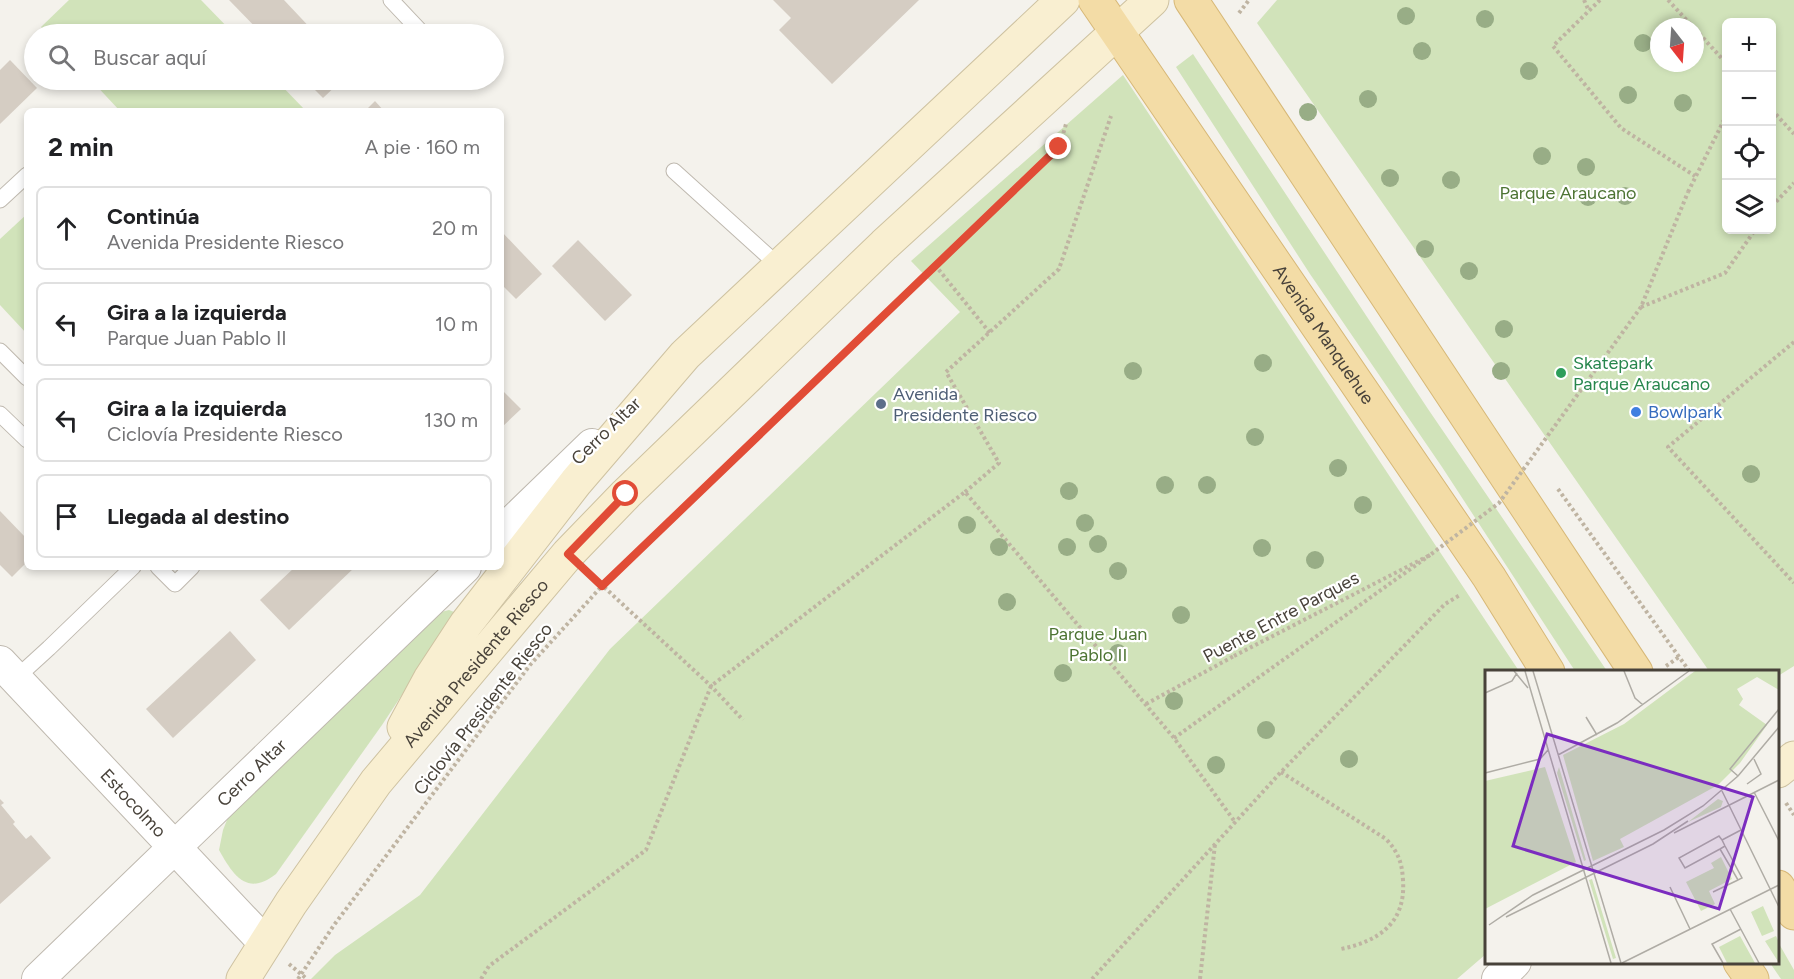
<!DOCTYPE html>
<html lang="es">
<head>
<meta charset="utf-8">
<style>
	:root { --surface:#fff; --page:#f6f6f6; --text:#202124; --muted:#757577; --line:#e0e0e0 }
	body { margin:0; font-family:Figtree,sans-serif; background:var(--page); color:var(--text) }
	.controls { position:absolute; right:18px; top:18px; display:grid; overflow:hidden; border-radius:9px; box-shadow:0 3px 9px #0003 }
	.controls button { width:54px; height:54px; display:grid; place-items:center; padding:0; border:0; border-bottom:2px solid var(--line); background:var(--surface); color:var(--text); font:30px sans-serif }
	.compass { position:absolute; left:1650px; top:18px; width:54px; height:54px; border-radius:50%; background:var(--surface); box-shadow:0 3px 9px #0003; rotate:163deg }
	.stop { position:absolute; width:18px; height:18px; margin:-14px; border:4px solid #e14c36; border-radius:50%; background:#fff }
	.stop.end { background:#e14c36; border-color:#fff; box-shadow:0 2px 6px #0008 }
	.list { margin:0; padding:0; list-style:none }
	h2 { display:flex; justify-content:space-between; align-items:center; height:78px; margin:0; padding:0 24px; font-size:26px }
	h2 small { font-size:20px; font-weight:400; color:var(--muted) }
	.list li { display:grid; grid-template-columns:39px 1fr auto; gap:18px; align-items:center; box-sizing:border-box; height:84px; margin:0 12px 12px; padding:0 12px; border:2px solid var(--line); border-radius:9px }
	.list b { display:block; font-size:22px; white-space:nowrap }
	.list p { margin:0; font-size:20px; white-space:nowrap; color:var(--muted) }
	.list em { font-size:20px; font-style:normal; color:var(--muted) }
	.icon { flex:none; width:33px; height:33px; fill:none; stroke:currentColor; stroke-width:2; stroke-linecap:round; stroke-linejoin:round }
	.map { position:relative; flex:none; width:1794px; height:979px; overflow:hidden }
	.search { position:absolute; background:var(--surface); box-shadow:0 3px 9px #0003; left:24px; top:24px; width:480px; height:66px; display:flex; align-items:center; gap:15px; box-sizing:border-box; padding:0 21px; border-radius:33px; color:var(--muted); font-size:22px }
	.panel { position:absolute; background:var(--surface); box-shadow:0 3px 9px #0003; left:24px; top:108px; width:480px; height:462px; border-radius:9px }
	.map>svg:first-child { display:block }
</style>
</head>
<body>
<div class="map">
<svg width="1794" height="979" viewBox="0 0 1794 979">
	<rect width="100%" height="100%" fill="#f4f2ec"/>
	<g fill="#d1e3ba" fill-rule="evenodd">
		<polygon points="69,0 201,0 234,34 48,34 41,27"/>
		<path d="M1277,0H1794V666L1778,676V672L1709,671L1257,23ZM1772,22V230H1726V22ZM1659,27H1695V63H1659Z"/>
		<polygon points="1193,54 1428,409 1607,671 1575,671 1442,467 1310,274 1176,67"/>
		<polygon points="1123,75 1519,671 1486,672 1486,954 1457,979 311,979 335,955 420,895 610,649 960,312 911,261"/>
		<polygon points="91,80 276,80 306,111 120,111"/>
		<polygon points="27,214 27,334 0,305 0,239"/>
		<path d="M449,610L454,612V616L382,725L276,874C247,897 233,875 219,850L223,830L229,815L441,612Z"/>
		<polygon points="1778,942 1794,970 1794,979 1781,979 1770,963 1778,962"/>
	</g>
	<g fill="#d5cdc3">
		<polygon points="229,0 284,0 316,34 262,34"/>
		<polygon points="773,0 919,0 832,84 779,30 791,18"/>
		<polygon points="10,60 37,88 0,124 0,70"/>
		<polygon points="305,80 342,80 323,98"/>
		<polygon points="375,101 384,111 365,111"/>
		<polygon points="501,231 542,274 516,299 501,284"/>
		<polygon points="578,240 632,295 605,321 552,266"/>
		<polygon points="501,389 521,409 501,428"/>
		<polygon points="0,511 27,539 27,562 12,577 0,565"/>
		<polygon points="295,567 355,567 289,630 260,600"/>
		<polygon points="230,631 256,660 173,738 146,709"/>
		<polygon points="0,799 4,803 1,805 15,822 13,824 26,839 31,835 51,858 0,904"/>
	</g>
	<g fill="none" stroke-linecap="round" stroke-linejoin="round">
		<g stroke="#bfb9af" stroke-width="17">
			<g id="lane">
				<polyline points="391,0 423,34"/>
				<polyline points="674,171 779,266"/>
				<polyline points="0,200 27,175"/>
				<polyline points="0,351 27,378"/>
				<polyline points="0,414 27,440"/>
				<polyline points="158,567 175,584 192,567"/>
				<polyline points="15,679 49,648 133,567"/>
			</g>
		</g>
		<g stroke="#bfb9af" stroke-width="34">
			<g id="street">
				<polyline points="501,533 592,445"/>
				<path id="s1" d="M0,662L265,943"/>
				<path id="s2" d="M38,979L465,567"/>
				<polyline points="1498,979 1515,962"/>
			</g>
		</g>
		<g stroke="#cec2a1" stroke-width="35">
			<g id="secondary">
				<polyline points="404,727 430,679 466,624 576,482 685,355 1063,0"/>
				<polyline points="1778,771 1794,758"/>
				<path id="s3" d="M243,979L291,903L376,782L568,554L626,494L884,245L1152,0"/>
			</g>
		</g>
		<g stroke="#d7b877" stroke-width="35">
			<g id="primary">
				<path id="s4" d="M1095,0L1489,577L1548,672"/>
				<polyline points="1191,0 1636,672"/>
				<polyline points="1778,887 1794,913"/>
				<polyline points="1740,962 1752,979"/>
			</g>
		</g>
		<g stroke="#bfb4a2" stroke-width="4" stroke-dasharray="3 3" stroke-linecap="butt">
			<polyline points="1584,0 1589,11"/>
			<polyline points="1600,0 1553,46 1621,128 1695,176"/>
			<polyline points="1668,0 1693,27"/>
			<polyline points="1239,13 1249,0"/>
			<polyline points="1695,29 1726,63"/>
			<polyline points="1772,110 1794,134"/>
			<polyline points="1688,192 1726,116"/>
			<polyline points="1772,206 1794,183"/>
			<polyline points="935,265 990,333"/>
			<polyline points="1641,307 1725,273 1755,230"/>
			<polyline points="1794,342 1668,447 1794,583"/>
			<polyline points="1558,489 1690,672"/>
			<polyline points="965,492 999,463 946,372 1059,269 1111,116"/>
			<polyline points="591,575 711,686 743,720"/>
			<polyline points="1666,666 1679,657"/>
			<polyline points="1146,704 1234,656"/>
			<polyline points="1174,738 1430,555"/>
			<path d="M1281,772L1386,839C1398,852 1402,862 1403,880C1406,923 1379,941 1341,949"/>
			<polyline points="1786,803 1794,815"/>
			<polyline points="289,964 307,979"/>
			<polyline points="298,979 334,925 530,665 602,586 1059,148 1066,124"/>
			<polyline points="481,979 489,966 646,850 711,686 965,492 1174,738 1235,822"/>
			<polyline points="1092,979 1281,772 1445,604 1460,595"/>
			<polyline points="1200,979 1215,844"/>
		</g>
		<use href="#lane" stroke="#fff" stroke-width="15"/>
		<use href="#street" stroke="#fff" stroke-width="32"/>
		<use href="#secondary" stroke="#f9efd1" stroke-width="33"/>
		<use href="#primary" stroke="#f3dca6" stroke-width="33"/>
		<polyline stroke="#bfb4a2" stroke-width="4" stroke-dasharray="3 3" stroke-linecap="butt" points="1234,656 1430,555 1499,503 1641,307 1688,192"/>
	</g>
	<g fill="#98ad86">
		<circle cx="1406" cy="16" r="9"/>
		<circle cx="1485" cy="19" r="9"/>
		<circle cx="1643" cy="43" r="9"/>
		<circle cx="1422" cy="51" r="9"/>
		<circle cx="1529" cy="71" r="9"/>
		<circle cx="1628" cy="95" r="9"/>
		<circle cx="1368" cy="99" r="9"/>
		<circle cx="1683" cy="103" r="9"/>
		<circle cx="1308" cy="112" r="9"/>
		<circle cx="1542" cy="156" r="9"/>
		<circle cx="1586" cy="167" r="9"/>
		<circle cx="1390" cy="178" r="9"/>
		<circle cx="1451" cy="180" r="9"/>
		<circle cx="1625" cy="196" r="9"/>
		<circle cx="1588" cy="197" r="9"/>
		<circle cx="1425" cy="249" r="9"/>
		<circle cx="1469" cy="271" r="9"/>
		<circle cx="1504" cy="329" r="9"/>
		<circle cx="1263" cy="363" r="9"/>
		<circle cx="1133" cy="371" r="9"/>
		<circle cx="1501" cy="371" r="9"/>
		<circle cx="1255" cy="437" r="9"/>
		<circle cx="1338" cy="468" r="9"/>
		<circle cx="1751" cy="474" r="9"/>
		<circle cx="1165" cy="485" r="9"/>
		<circle cx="1207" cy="485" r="9"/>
		<circle cx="1069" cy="491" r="9"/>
		<circle cx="1363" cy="505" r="9"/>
		<circle cx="1085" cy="523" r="9"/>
		<circle cx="967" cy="525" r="9"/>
		<circle cx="1098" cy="544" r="9"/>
		<circle cx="999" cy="547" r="9"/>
		<circle cx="1067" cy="547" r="9"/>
		<circle cx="1262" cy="548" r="9"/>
		<circle cx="1315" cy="560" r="9"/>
		<circle cx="1118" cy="571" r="9"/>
		<circle cx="1007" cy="602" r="9"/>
		<circle cx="1181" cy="615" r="9"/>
		<circle cx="1118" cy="653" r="9"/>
		<circle cx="1063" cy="673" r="9"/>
		<circle cx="1174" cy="701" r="9"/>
		<circle cx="1266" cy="730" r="9"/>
		<circle cx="1349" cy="759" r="9"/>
		<circle cx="1216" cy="765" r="9"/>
	</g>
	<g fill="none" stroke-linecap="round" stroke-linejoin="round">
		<polyline stroke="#e14c36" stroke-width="8" points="626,494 568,554 602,586 1059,147"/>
	</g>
	<circle fill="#2e9e5b" stroke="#fff" stroke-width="2" cx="1561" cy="373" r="6"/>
	<circle fill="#5c6f8a" stroke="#fff" stroke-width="2" cx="881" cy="404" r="6"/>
	<circle fill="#3f7fe0" stroke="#fff" stroke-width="2" cx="1636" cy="412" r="6"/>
	<g text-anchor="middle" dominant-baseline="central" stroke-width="4.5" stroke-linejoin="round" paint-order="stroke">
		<g font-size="18" fill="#4d7433" stroke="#fff">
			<text x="1568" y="193">Parque Araucano</text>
			<text x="1098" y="634">Parque Juan<tspan x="1098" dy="21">Pablo II</tspan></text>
		</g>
		<g font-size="18" fill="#48423a" stroke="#fff">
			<text stroke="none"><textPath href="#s4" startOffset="405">Avenida Manquehue</textPath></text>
			<text transform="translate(606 431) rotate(-44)">Cerro Altar</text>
			<text transform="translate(1281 617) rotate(-28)">Puente Entre Parques</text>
			<text stroke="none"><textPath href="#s3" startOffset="393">Avenida Presidente Riesco</textPath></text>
			<text transform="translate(483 709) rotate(-52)">Ciclovía Presidente Riesco</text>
			<text stroke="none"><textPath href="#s2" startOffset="297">Cerro Altar</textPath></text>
			<text stroke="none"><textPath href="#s1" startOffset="194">Estocolmo</textPath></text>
		</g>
		<g font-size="18" fill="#27864d" stroke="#fff" text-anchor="start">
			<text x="1573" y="363">Skatepark<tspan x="1573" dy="21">Parque Araucano</tspan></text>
		</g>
		<g font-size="18" fill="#4e5e75" stroke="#fff" text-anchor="start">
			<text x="893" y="394">Avenida<tspan x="893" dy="21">Presidente Riesco</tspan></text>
		</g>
		<g font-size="18" fill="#366cbe" stroke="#fff" text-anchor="start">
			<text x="1648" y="412">Bowlpark</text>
		</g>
	</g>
	<g transform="translate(1485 670)">
		<rect width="294" height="294" fill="#f4f2ec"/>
		<path d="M210,1H294V20L272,7L252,19L258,29L254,35L282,55L255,93L233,115L135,169L139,177L108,191L78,85L139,54ZM60,97L91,192L0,239V111ZM74,97L101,190L99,191L72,103ZM233,129L238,131L236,137L203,152ZM236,187L247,209L224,221L230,234L216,241L201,212L229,198L226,193ZM107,209L131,288L128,289L104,210ZM278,236L289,261L277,266L266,242ZM255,266L270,293H242L234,277ZM291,266L294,272V293L280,271Z" fill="#d1e3ba"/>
		<path fill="none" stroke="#afaca5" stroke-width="1.5" d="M29,1L43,18M40,1L126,293M48,1L136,293M139,1L150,28L158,35M0,23L27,11L32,3M101,47L112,65M73,85L132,53L204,1M0,103L55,89L63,80M253,106L245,99L294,39M262,114L276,104L269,89M237,121L294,237M269,122L294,171M189,163L294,110M237,170L256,160M235,179L253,210L257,208L240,176L237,170L234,166L194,188L200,198L235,179L240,176M185,217L205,259M228,222L253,210M245,239L274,293M21,247L168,174L203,151M4,255L48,225L179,160L218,136L253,106L294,57M137,293L294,215M238,293L227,274L256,259"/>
		<path fill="#7b2cbf" fill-opacity="0.15" stroke="#7b2cbf" stroke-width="3" d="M62,64L268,127L234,239L28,176Z"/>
		<rect width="294" height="294" fill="none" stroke="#48423a" stroke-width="3"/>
	</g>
</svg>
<div class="controls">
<button>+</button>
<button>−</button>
<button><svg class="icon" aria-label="locate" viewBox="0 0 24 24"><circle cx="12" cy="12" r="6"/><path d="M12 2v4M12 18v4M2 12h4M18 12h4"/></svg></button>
<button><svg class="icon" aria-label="layers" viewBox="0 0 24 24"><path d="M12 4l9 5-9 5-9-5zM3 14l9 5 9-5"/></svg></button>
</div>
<svg class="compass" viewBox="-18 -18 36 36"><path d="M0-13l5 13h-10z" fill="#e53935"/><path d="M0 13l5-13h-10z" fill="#757577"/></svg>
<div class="stop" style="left:626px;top:494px"></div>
<div class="stop end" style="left:1059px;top:147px"></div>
<div class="search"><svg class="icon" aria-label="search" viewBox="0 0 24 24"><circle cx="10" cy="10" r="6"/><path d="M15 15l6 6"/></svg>Buscar aquí</div>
<section class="panel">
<h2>2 min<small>A pie · 160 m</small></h2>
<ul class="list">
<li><svg class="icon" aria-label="ahead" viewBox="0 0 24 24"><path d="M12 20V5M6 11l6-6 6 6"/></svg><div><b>Continúa</b><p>Avenida Presidente Riesco</p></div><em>20 m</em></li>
<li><svg class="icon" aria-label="left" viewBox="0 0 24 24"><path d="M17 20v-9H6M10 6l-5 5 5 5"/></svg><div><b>Gira a la izquierda</b><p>Parque Juan Pablo II</p></div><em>10 m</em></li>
<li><svg class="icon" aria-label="left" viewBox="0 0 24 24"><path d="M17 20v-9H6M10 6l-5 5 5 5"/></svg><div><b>Gira a la izquierda</b><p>Ciclovía Presidente Riesco</p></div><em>130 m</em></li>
<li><svg class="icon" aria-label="arrive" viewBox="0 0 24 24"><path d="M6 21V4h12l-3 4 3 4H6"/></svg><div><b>Llegada al destino</b></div></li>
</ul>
</section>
</div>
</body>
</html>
